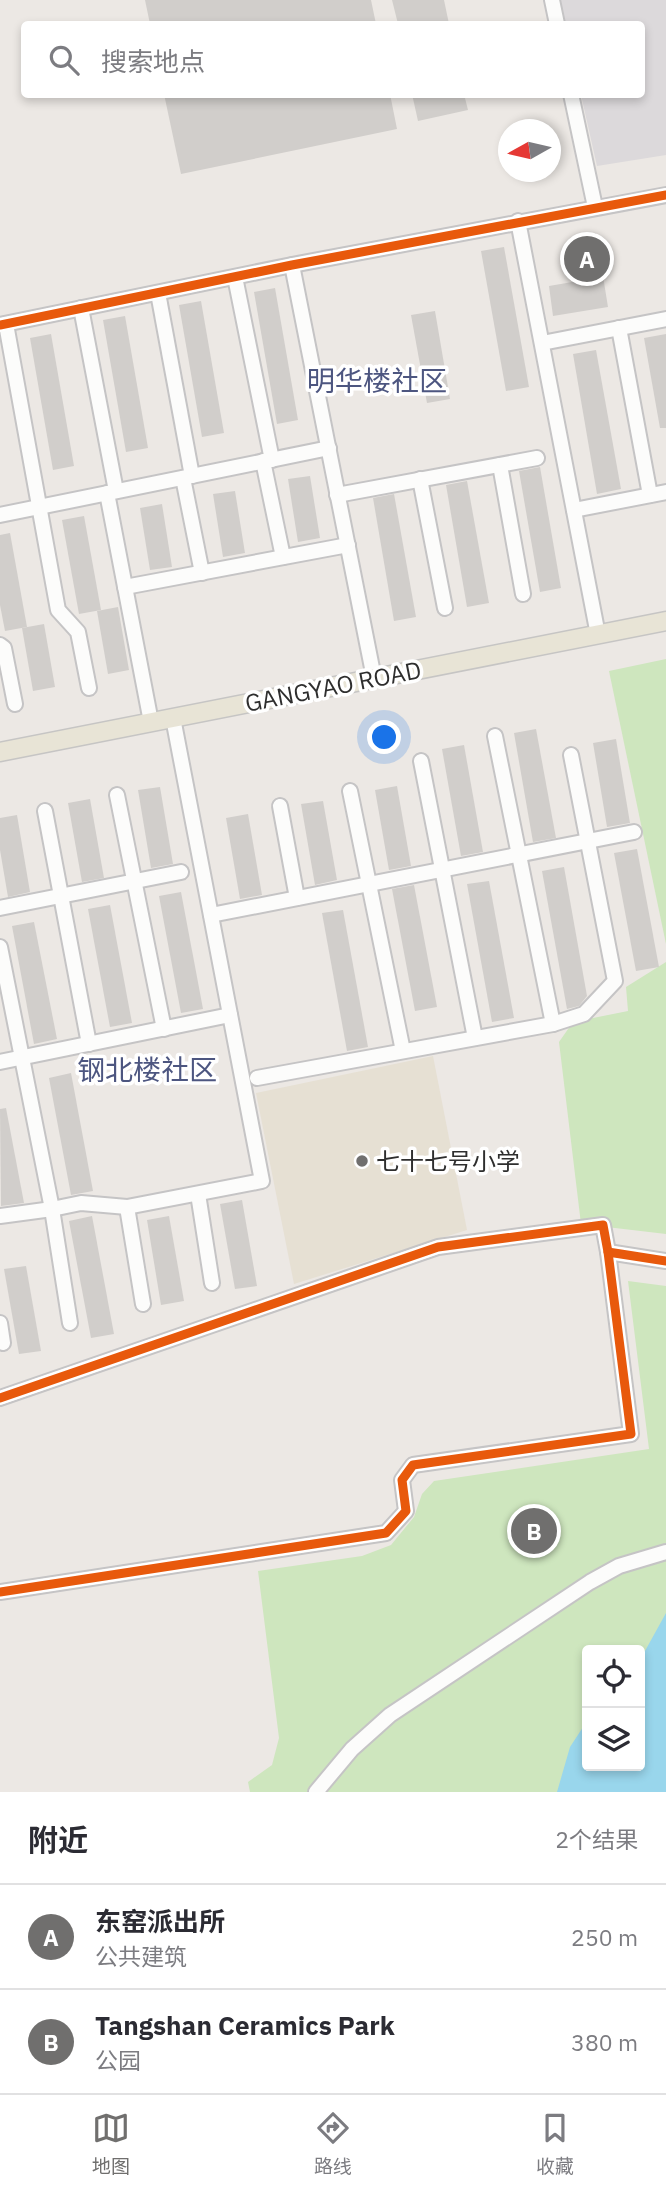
<!DOCTYPE html>
<html lang="zh">
<head>
<meta charset="utf-8">
<style>
	:root { --surface:#fff; --page:#f2f2f3; --text:#2b2b33; --muted:#7c7c81; --line:#e1e1e2; --accent:#706f6e }
	body { margin:0; font-family:"IBM Plex Sans","Noto Sans SC",sans-serif; background:var(--page); color:var(--text) }
	.controls { position:absolute; right:21px; bottom:21px; display:grid; overflow:hidden; border-radius:7px; box-shadow:0 4px 10px #0003 }
	.controls button { width:63px; height:63px; display:grid; place-items:center; padding:0; border:0; border-bottom:2px solid var(--line); background:var(--surface); color:var(--text); font:35px sans-serif }
	.compass { position:absolute; left:498px; top:119px; width:63px; height:63px; border-radius:50%; background:var(--surface); box-shadow:0 4px 10px #0003; rotate:262deg }
	.you { position:absolute; left:385px; top:738px; width:24px; height:24px; margin:-18px; border:5px solid #fff; border-radius:50%; background:#1a73e8; box-shadow:0 0 0 10px #1a73e833 }
	.badge { display:grid; place-items:center; width:46px; height:46px; border-radius:50%; background:var(--accent); color:#fff; font-size:23px; font-weight:700 }
	.pin { position:absolute; translate:-50% -50%; border:4px solid #fff; box-shadow:0 2px 7px #0006 }
	.list { margin:0; padding:0; list-style:none }
	h2 { display:flex; justify-content:space-between; align-items:center; height:91px; margin:0; padding:0 28px; font-size:30px }
	h2 small { font-size:23px; font-weight:400; color:var(--muted) }
	.list li { display:grid; grid-template-columns:46px 1fr auto; gap:21px; align-items:center; box-sizing:border-box; height:105px; padding:0 28px; border-top:2px solid var(--line) }
	.list b { display:block; font-size:26px; white-space:nowrap }
	.list p { margin:0; font-size:23px; white-space:nowrap; color:var(--muted) }
	.list em { font-size:23px; font-style:normal; color:var(--muted) }
	.icon { flex:none; width:38px; height:38px; fill:none; stroke:currentColor; stroke-width:2; stroke-linecap:round; stroke-linejoin:round }
	.map { position:relative; flex:none; width:666px; height:1792px; overflow:hidden }
	.search { position:absolute; background:var(--surface); box-shadow:0 4px 10px #0003; left:21px; right:21px; top:21px; height:77px; display:flex; align-items:center; gap:18px; box-sizing:border-box; padding:0 24px; border-radius:7px; color:var(--muted); font-size:26px }
	.sheet { height:301px; background:var(--surface) }
	nav { display:flex; justify-content:space-around; align-items:center; box-sizing:border-box; height:98px; border-top:2px solid var(--line); background:var(--surface); font-size:19px; color:var(--muted) }
	nav a { display:grid; justify-items:center; gap:4px }
	nav .on { color:var(--accent) }
	.map>svg:first-child { display:block }
</style>
</head>
<body>
<div class="map">
<svg width="666" height="1792" viewBox="0 0 666 1792">
	<rect width="100%" height="100%" fill="#ece8e4"/>
	<polygon fill="#dcd9db" points="560,0 666,0 666,155 597,166 581,95 642,94 642,24 565,24"/>
	<polygon fill="#e6e0d3" points="433,1056 467,1230 294,1284 256,1093"/>
	<g fill="#cee6be" fill-rule="evenodd">
		<polygon points="666,659 666,944 609,671"/>
		<polygon points="666,962 666,1234 581,1224 559,1042 573,1022 628,1011 626,987"/>
		<path d="M628,1281L666,1286V1792H250L248,1782L272,1765L279,1738L258,1571L362,1556L391,1545L414,1517L422,1494L434,1481L649,1449ZM587,1650H640V1766H587Z"/>
	</g>
	<polygon fill="#99d6ec" points="666,1613 666,1792 557,1792 570,1747 587,1721 587,1766 640,1766 640,1660"/>
	<g fill="#d1cecb">
		<polygon points="145,0 371,0 376,24 150,24"/>
		<polygon points="392,0 444,0 449,24 398,24"/>
		<polygon points="164,94 390,94 397,129 181,174"/>
		<polygon points="412,94 464,94 468,110 418,121"/>
		<polygon points="596,233 608,307 553,316 549,286 578,281 570,238"/>
		<polygon points="504,247 529,387 506,391 481,251"/>
		<polygon points="275,288 298,420 277,424 254,292"/>
		<polygon points="201,301 224,433 202,437 179,305"/>
		<polygon points="435,311 450,399 427,403 411,315"/>
		<polygon points="125,316 148,448 126,452 103,320"/>
		<polygon points="51,334 74,466 53,470 30,338"/>
		<polygon points="666,334 666,428 660,428 644,338"/>
		<polygon points="596,350 621,489 597,494 573,354"/>
		<polygon points="540,467 561,588 540,592 519,471"/>
		<polygon points="310,476 320,538 298,542 288,479"/>
		<polygon points="467,481 489,603 467,607 446,485"/>
		<polygon points="235,491 245,553 223,557 213,494"/>
		<polygon points="394,494 416,617 394,621 373,498"/>
		<polygon points="162,504 172,567 150,570 140,508"/>
		<polygon points="84,516 101,610 79,614 62,520"/>
		<polygon points="10,533 27,627 5,631 0,605 0,535"/>
		<polygon points="118,607 129,670 108,674 97,611"/>
		<polygon points="44,624 55,687 33,691 22,628"/>
		<polygon points="536,729 556,838 533,842 514,733"/>
		<polygon points="616,739 630,823 607,827 593,743"/>
		<polygon points="464,745 483,852 461,856 442,749"/>
		<polygon points="397,786 411,866 389,870 375,790"/>
		<polygon points="160,787 173,864 151,868 138,790"/>
		<polygon points="90,799 104,878 82,882 68,803"/>
		<polygon points="323,801 337,880 315,885 301,804"/>
		<polygon points="248,814 262,895 240,899 226,818"/>
		<polygon points="17,815 30,892 8,897 0,850 0,818"/>
		<polygon points="637,849 659,967 636,971 614,853"/>
		<polygon points="564,867 587,996 579,1006 567,1009 542,871"/>
		<polygon points="489,881 514,1018 492,1022 467,884"/>
		<polygon points="414,885 437,1007 415,1011 392,889"/>
		<polygon points="181,892 203,1009 181,1013 159,896"/>
		<polygon points="110,905 132,1023 110,1027 88,909"/>
		<polygon points="343,910 368,1047 347,1051 322,913"/>
		<polygon points="34,922 57,1039 34,1044 12,926"/>
		<polygon points="71,1073 93,1191 71,1195 49,1078"/>
		<polygon points="6,1108 24,1203 1,1206 0,1109"/>
		<polygon points="242,1200 257,1286 235,1289 220,1204"/>
		<polygon points="92,1216 114,1334 91,1338 69,1221"/>
		<polygon points="169,1216 184,1301 161,1305 147,1220"/>
		<polygon points="26,1266 41,1351 19,1354 4,1269"/>
	</g>
	<g fill="none" stroke-linecap="round" stroke-linejoin="round">
		<g stroke="#c5c4c5" stroke-width="18">
			<g id="minor">
				<polyline points="552,0 557,24"/>
				<polyline points="571,94 595,207"/>
				<polyline points="518,221 598,635"/>
				<polyline points="292,265 374,678"/>
				<polyline points="235,277 272,460"/>
				<polyline points="158,293 192,476"/>
				<polyline points="81,308 116,491"/>
				<polyline points="6,324 58,610 78,632 89,688"/>
				<polyline points="0,325 292,265 666,195"/>
				<polyline points="619,328 650,495"/>
				<polyline points="542,343 666,319"/>
				<polyline points="263,461 283,557"/>
				<polyline points="500,465 523,594"/>
				<polyline points="183,478 202,573"/>
				<polyline points="420,479 445,608"/>
				<polyline points="107,493 151,722"/>
				<polyline points="337,495 537,458"/>
				<polyline points="574,510 666,492"/>
				<polyline points="0,515 329,448"/>
				<polyline points="125,587 348,545"/>
				<polyline points="0,645 4,648 15,704"/>
				<polyline points="495,736 553,1024"/>
				<polyline points="421,761 475,1038"/>
				<polyline points="350,791 403,1051"/>
				<polyline points="117,795 164,1029"/>
				<polyline points="280,806 297,898"/>
				<polyline points="45,811 89,1044"/>
				<polyline points="0,908 181,872"/>
				<polyline points="211,915 634,832"/>
				<polyline points="0,947 52,1209 70,1323"/>
				<polyline points="0,1062 230,1015"/>
				<polyline points="257,1078 553,1024 584,1014 615,981 571,755"/>
				<polyline points="198,1194 212,1283"/>
				<polyline points="127,1207 143,1304"/>
				<polyline points="0,1216 52,1209 81,1203 127,1207 262,1181 173,718"/>
				<polyline points="0,1323 3,1343"/>
				<polyline points="0,1398 438,1247 603,1225 608,1252"/>
				<polyline points="0,1592 386,1533 406,1511 402,1480 413,1465 631,1434 608,1252 666,1261"/>
				<polyline points="316,1792 352,1749 390,1715 590,1582 619,1566 666,1552"/>
			</g>
		</g>
		<g stroke="#c6c5c4" stroke-width="21">
			<polyline id="major" points="0,752 666,621"/>
		</g>
		<use href="#minor" stroke="#fcfcfb" stroke-width="14"/>
		<use href="#major" stroke="#e8e4d6" stroke-width="18"/>
		<g stroke="#fff" stroke-width="13">
			<g id="cycleway">
				<polyline points="0,325 292,265 666,195"/>
				<polyline points="0,1398 438,1247 603,1225 608,1252"/>
				<polyline points="0,1592 386,1533 406,1511 402,1480 413,1465 631,1434 608,1252 666,1261"/>
			</g>
		</g>
		<use href="#cycleway" stroke="#e8590c" stroke-width="9"/>
	</g>
	<circle fill="#706f6e" stroke="#fff" stroke-width="2.5" cx="362" cy="1161" r="7"/>
	<g text-anchor="middle" dominant-baseline="central" stroke-width="7" stroke-linejoin="round" paint-order="stroke">
		<g font-size="24" fill="#2e2e2e" stroke="#fff">
			<text transform="translate(333 686) rotate(-11)">GANGYAO ROAD</text>
		</g>
		<g font-size="24" fill="#2e2e2e" stroke="#fff" text-anchor="start">
			<text x="376" y="1161">七十七号小学</text>
		</g>
		<g font-size="28" fill="#4d5680" stroke="#fff">
			<text x="377" y="380">明华楼社区</text>
			<text x="147" y="1069">钢北楼社区</text>
		</g>
	</g>
</svg>
<div class="controls">
<button><svg class="icon" aria-label="locate" viewBox="0 0 24 24"><circle cx="12" cy="12" r="6"/><path d="M12 2v4M12 18v4M2 12h4M18 12h4"/></svg></button>
<button><svg class="icon" aria-label="layers" viewBox="0 0 24 24"><path d="M12 4l9 5-9 5-9-5zM3 14l9 5 9-5"/></svg></button>
</div>
<svg class="compass" viewBox="-18 -18 36 36"><path d="M0-13l5 13h-10z" fill="#e53935"/><path d="M0 13l5-13h-10z" fill="#7c7c81"/></svg>
<div class="you"></div>
<div class="pin badge" style="left:587px;top:259px">A</div>
<div class="pin badge" style="left:534px;top:1531px">B</div>
<div class="search"><svg class="icon" aria-label="search" viewBox="0 0 24 24"><circle cx="10" cy="10" r="6"/><path d="M15 15l6 6"/></svg>搜索地点</div>
</div>
<section class="sheet">
<h2>附近<small>2个结果</small></h2>
<ul class="list">
<li><span class="badge">A</span><div><b>东窑派出所</b><p>公共建筑</p></div><em>250 m</em></li>
<li><span class="badge">B</span><div><b>Tangshan Ceramics Park</b><p>公园</p></div><em>380 m</em></li>
</ul>
</section>
<nav>
<a class="on"><svg class="icon" aria-label="map" viewBox="0 0 24 24"><path d="M3 6l6-2 6 2 6-2v14l-6 2-6-2-6 2zM9 4v14M15 6v14"/></svg>地图</a>
<a><svg class="icon" aria-label="directions" viewBox="0 0 24 24"><path d="M12 3l9 9-9 9-9-9zM9 14v-3h6M13 9l2 2-2 2"/></svg>路线</a>
<a><svg class="icon" aria-label="saved" viewBox="0 0 24 24"><path d="M7 4h10v16l-5-4-5 4z"/></svg>收藏</a>
</nav>
</body>
</html>
